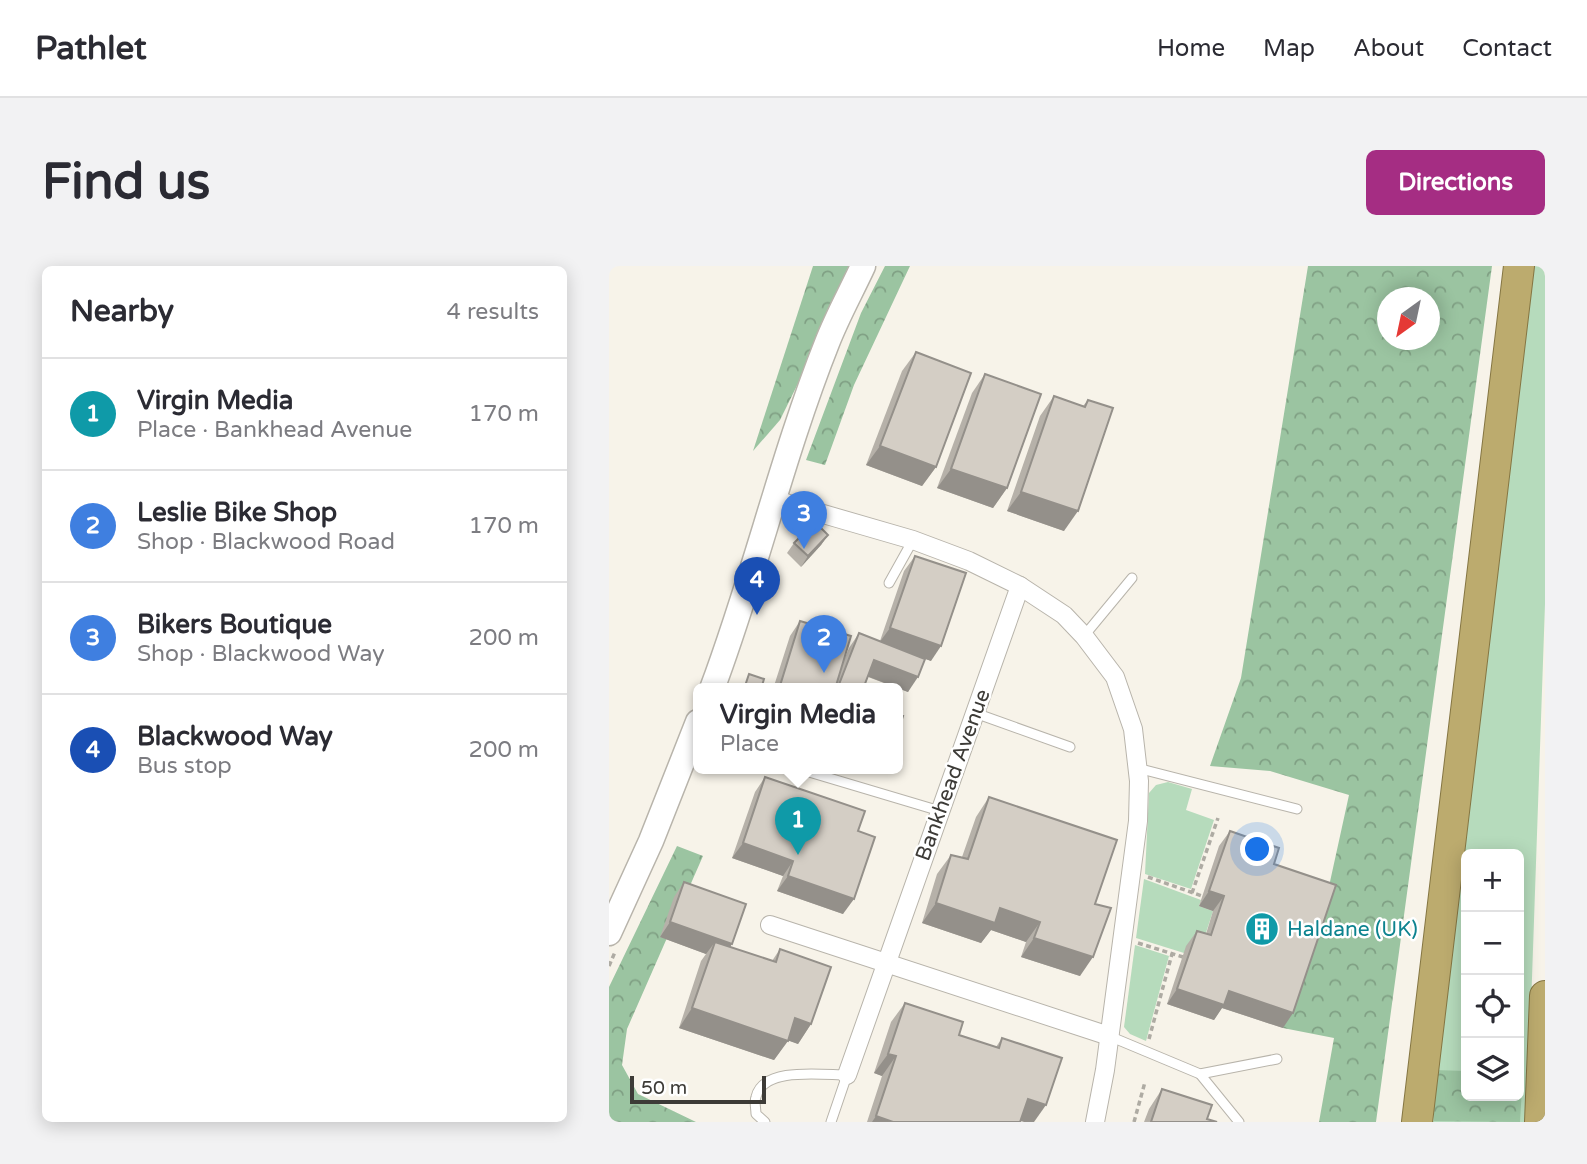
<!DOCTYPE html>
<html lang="en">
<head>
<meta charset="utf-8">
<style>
	:root { --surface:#fff; --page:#f2f2f3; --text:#2b2b33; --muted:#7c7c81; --line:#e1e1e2; --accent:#a52d83 }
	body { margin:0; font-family:"Varela Round",sans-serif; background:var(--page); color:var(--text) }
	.controls { position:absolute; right:21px; bottom:21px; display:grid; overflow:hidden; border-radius:10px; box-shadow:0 4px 18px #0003 }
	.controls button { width:63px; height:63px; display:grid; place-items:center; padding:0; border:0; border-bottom:2px solid var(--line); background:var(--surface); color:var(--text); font:35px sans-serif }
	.compass { position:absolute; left:768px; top:21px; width:63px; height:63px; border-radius:50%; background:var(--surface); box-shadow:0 4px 18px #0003; rotate:213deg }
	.scale { position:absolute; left:21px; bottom:18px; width:136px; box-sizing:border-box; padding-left:7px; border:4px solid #3d3b37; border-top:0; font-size:19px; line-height:24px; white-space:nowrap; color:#3d3b37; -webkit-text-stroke:5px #fff; paint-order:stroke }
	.you { position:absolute; left:649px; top:584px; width:24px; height:24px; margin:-18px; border:5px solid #fff; border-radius:50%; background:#1a73e8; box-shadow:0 0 0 10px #1a73e833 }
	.badge { display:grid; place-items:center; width:46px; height:46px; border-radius:50%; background:var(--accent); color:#fff; font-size:23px; font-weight:700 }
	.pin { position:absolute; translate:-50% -58px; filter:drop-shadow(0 2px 4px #0008) }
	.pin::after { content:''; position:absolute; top:37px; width:24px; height:21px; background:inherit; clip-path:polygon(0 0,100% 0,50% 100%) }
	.popup { position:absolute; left:84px; top:417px; width:210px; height:91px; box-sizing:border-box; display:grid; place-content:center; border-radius:10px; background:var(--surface); filter:drop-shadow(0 2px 5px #0005); font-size:23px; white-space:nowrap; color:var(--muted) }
	.popup b { font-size:26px; color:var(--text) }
	.popup::after { content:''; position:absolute; left:50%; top:100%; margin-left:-14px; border:14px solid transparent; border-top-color:var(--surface) }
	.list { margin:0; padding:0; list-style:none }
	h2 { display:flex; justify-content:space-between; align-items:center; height:91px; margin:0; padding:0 28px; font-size:30px }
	h2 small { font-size:23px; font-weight:400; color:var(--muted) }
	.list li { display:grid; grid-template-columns:46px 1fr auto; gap:21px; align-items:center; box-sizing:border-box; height:112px; padding:0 28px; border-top:2px solid var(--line) }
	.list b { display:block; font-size:26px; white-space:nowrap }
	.list p { margin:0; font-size:23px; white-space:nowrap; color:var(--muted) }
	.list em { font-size:23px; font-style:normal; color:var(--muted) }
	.icon { flex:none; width:38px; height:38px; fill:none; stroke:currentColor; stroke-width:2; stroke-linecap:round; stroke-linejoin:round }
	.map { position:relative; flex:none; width:936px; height:856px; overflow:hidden; border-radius:10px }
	header { display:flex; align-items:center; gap:42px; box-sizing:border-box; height:98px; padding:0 35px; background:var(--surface); border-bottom:2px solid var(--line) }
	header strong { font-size:33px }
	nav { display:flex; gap:38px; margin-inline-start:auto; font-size:24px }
	.intro { display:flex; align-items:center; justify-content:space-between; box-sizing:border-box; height:168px; padding:0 42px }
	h1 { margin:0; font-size:49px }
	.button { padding:18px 32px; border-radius:10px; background:var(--accent); color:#fff; font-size:24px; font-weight:700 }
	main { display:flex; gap:42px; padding:0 42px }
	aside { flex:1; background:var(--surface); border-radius:10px; box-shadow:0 4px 18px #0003 }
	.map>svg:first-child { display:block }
</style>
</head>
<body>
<header>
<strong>Pathlet</strong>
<nav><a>Home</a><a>Map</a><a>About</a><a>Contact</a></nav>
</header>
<div class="intro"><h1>Find us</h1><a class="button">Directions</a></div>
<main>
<aside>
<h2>Nearby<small>4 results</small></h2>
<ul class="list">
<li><span class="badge" style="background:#0f9aa8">1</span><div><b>Virgin Media</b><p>Place · Bankhead Avenue</p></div><em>170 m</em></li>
<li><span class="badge" style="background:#3f7fe0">2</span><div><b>Leslie Bike Shop</b><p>Shop · Blackwood Road</p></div><em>170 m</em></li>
<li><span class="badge" style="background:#3f7fe0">3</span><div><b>Bikers Boutique</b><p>Shop · Blackwood Way</p></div><em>200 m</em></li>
<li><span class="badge" style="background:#1a4fb4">4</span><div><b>Blackwood Way</b><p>Bus stop</p></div><em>200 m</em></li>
</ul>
</aside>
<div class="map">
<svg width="936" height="856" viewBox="0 0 936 856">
	<defs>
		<pattern id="forest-crowns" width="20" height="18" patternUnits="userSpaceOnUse" patternTransform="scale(1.75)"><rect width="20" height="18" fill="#9bc4a1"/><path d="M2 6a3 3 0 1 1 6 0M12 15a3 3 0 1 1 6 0" fill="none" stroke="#80a084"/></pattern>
	</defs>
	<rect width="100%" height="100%" fill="#f7f3e9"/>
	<g fill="#b6dbbc" fill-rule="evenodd">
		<path d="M922,0H936V338L918,856H817ZM857,588H910V830H857Z"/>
		<polygon points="559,516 583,523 577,544 605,554 582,623 536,608 540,527 547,519"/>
		<polygon points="535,613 592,634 590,640 604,645 591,685 575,687 527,672"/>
		<polygon points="526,679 560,690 537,775 521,768 515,761"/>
	</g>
	<g fill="url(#forest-crowns)" fill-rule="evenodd">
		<polygon points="204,0 247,0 171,154 144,185"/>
		<polygon points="276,0 301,0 245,119 216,199 197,194 252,47"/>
		<path d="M699,0H883L767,856H710L725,772L674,762L717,634L740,529L661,505L601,500L632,412ZM778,32H820V74H778Z"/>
		<polygon points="68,580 94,590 18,763 13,799 29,828 87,856 0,856 0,721"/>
		<polygon points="824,804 857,805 857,830 910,830 910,805 914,805 911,856 825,855"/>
	</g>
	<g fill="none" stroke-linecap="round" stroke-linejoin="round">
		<g stroke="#b8b4ab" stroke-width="11">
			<g id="service">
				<polyline points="280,317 304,274"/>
				<polyline points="475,370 523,312"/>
				<polyline points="366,447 461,481"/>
				<polyline points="528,502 688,543"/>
				<polyline points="190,503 331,545"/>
				<polyline points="500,770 591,808 668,793"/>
				<polyline points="591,808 630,856"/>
				<path d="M156,856L147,848C147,843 145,835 147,831C154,800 214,809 238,809L222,856"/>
			</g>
		</g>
		<g stroke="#b8b4ab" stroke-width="20">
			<g id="minor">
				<polyline points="166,234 304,274 360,295 411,320 455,349 475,370 506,411 524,463 530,515 529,555 496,804 486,856"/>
				<polyline points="161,659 500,770"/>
				<polyline points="238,809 411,320"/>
			</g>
		</g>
		<g stroke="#b8b4ab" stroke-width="27">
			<g id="secondary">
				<path d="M103,423C146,309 173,190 218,77C228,51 242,26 254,0"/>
				<polyline points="0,667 42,575 89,456"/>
			</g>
		</g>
		<g stroke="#857643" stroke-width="32">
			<g id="trunk">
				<polyline points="808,856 910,0"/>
				<polyline points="931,856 936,730"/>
			</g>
		</g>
		<g stroke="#aeaba3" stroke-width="3.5" stroke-dasharray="5 3.5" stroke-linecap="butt">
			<polyline points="539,611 593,630"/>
			<polyline points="583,627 609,552"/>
			<polyline points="529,677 574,691"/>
			<polyline points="0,700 6,686"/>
			<polyline points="540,773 563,688"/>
			<polyline points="525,856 536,816"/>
		</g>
		<use href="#service" stroke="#fff" stroke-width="9"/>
		<use href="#minor" stroke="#fff" stroke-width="18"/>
		<use href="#secondary" stroke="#fff" stroke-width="24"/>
		<use href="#trunk" stroke="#bcab6e" stroke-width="30"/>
	</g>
	<g fill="#b6b1a9">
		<polygon points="307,86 327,201 313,220 257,199 293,105"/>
		<polygon points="376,108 398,222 384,242 328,222 363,127"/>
		<polygon points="445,130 474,140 479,134 455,265 398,245 431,150"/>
		<polygon points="219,269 212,279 192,301 178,287 185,277"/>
		<polygon points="306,290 322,395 315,392 299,426 259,411 254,423 164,423 181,370 191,355 233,399 240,382 250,367 271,375 295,305"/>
		<polygon points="156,511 249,565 234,648 168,625 174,610 123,592 146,526"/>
		<polygon points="380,531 486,638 471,710 412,691 417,676 382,664 372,677 313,657 328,608 342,589 353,591 367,551"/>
		<polygon points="621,565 665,598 674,762 613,742 605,754 558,738 577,680 588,665 597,668 604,645 590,640 610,580"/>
		<polygon points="75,616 123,678 121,681 163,695 171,683 202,758 189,778 179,774 165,794 70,762 92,695 97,688 51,671 65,631"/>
		<polygon points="296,737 350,769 387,781 393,772 411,856 258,856 273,810 265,807 282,756"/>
		<polygon points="553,823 598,853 608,856 535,856 540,843"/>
	</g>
	<g fill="#94908a">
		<polygon points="271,180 327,201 313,220 257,199"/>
		<polygon points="342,203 398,222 384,242 328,222"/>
		<polygon points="412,226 469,245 455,265 398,245"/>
		<polygon points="219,269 212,279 192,301 199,290"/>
		<polygon points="281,362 332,380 322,395 270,377"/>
		<polygon points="265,394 309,411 299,426 255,409"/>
		<polygon points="134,577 184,595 174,610 123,592"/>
		<polygon points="179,610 245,633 234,648 168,625"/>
		<polygon points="600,625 615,630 604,645 590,640"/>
		<polygon points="327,637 391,642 431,656 417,676 382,664 372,677 313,657"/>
		<polygon points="61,656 123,678 112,693 106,676 97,688 51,671"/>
		<polygon points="425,672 484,691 471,710 412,691"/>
		<polygon points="568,723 620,725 684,747 674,762 613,742 605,754 558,738"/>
		<polygon points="83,742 179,775 165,794 70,762"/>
		<polygon points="186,752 202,758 189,778 172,772"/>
		<polygon points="279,788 287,790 273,810 265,807"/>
		<polygon points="419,833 437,839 425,856 415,856 405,853"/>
		<polygon points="267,850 284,856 263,856"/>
	</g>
	<g fill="#d4cec5" stroke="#94908a" stroke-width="2">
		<polygon points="307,86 362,107 327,201 271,180"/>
		<polygon points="376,108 432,128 398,222 342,203"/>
		<polygon points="445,130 476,141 479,134 504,142 469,245 412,226"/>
		<polygon points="206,256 219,269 199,290 185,277"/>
		<polygon points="306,290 357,307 332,380 281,362"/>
		<polygon points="191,355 242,370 226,423 170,423"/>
		<polygon points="250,367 316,393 309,411 265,394 254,423 233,423 229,421"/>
		<polygon points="140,408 155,413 152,423 135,423"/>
		<polygon points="289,449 294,450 289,465"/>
		<polygon points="156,511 256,545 249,565 266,571 245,633 179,610 184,595 134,577"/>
		<polygon points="380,531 508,574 486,638 502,642 484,691 425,672 431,656 391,642 386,657 327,637 342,589 359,593"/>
		<polygon points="621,565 670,582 665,598 727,619 684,747 620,725 615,739 568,723 588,665 602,669 615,630 600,625"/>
		<polygon points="75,616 137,638 123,678 61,656"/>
		<polygon points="106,676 167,696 171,683 222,701 202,758 186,752 179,775 83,742"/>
		<polygon points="296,737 354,756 350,769 390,782 393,772 453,792 437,839 419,833 411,856 284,856 267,850 287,790 279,788"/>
		<polygon points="553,823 603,839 598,853 608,856 542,856"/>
	</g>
	<defs>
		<g id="building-disc" transform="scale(1.75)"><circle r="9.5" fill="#0f9aa8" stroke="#fff"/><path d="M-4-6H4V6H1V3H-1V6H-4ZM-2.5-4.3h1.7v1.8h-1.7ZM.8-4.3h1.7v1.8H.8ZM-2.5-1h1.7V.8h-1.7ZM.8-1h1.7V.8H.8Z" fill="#fff"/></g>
	</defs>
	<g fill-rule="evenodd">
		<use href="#building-disc" x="653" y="663"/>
	</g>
	<g text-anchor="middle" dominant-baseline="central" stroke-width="5" stroke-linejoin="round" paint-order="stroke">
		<g font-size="21" fill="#3d3b37" stroke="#fff">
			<text transform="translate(344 509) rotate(-70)">Bankhead Avenue</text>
		</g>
		<g font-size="21" fill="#0d838f" stroke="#fff" text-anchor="start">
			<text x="678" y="663">Haldane (UK)</text>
		</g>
	</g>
</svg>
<div class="controls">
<button>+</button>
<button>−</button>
<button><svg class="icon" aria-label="locate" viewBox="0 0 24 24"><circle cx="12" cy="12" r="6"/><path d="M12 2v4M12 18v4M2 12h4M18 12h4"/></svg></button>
<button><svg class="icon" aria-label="layers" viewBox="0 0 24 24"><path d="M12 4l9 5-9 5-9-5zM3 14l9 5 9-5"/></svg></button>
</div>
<svg class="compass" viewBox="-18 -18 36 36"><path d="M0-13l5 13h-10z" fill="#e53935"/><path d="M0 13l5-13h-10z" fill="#7c7c81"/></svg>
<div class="scale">50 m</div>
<div class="you"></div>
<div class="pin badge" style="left:189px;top:589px;background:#0f9aa8">1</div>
<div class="popup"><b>Virgin Media</b>Place</div>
<div class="pin badge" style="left:215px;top:407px;background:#3f7fe0">2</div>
<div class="pin badge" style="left:195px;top:283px;background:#3f7fe0">3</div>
<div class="pin badge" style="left:148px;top:349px;background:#1a4fb4">4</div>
</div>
</main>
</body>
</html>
